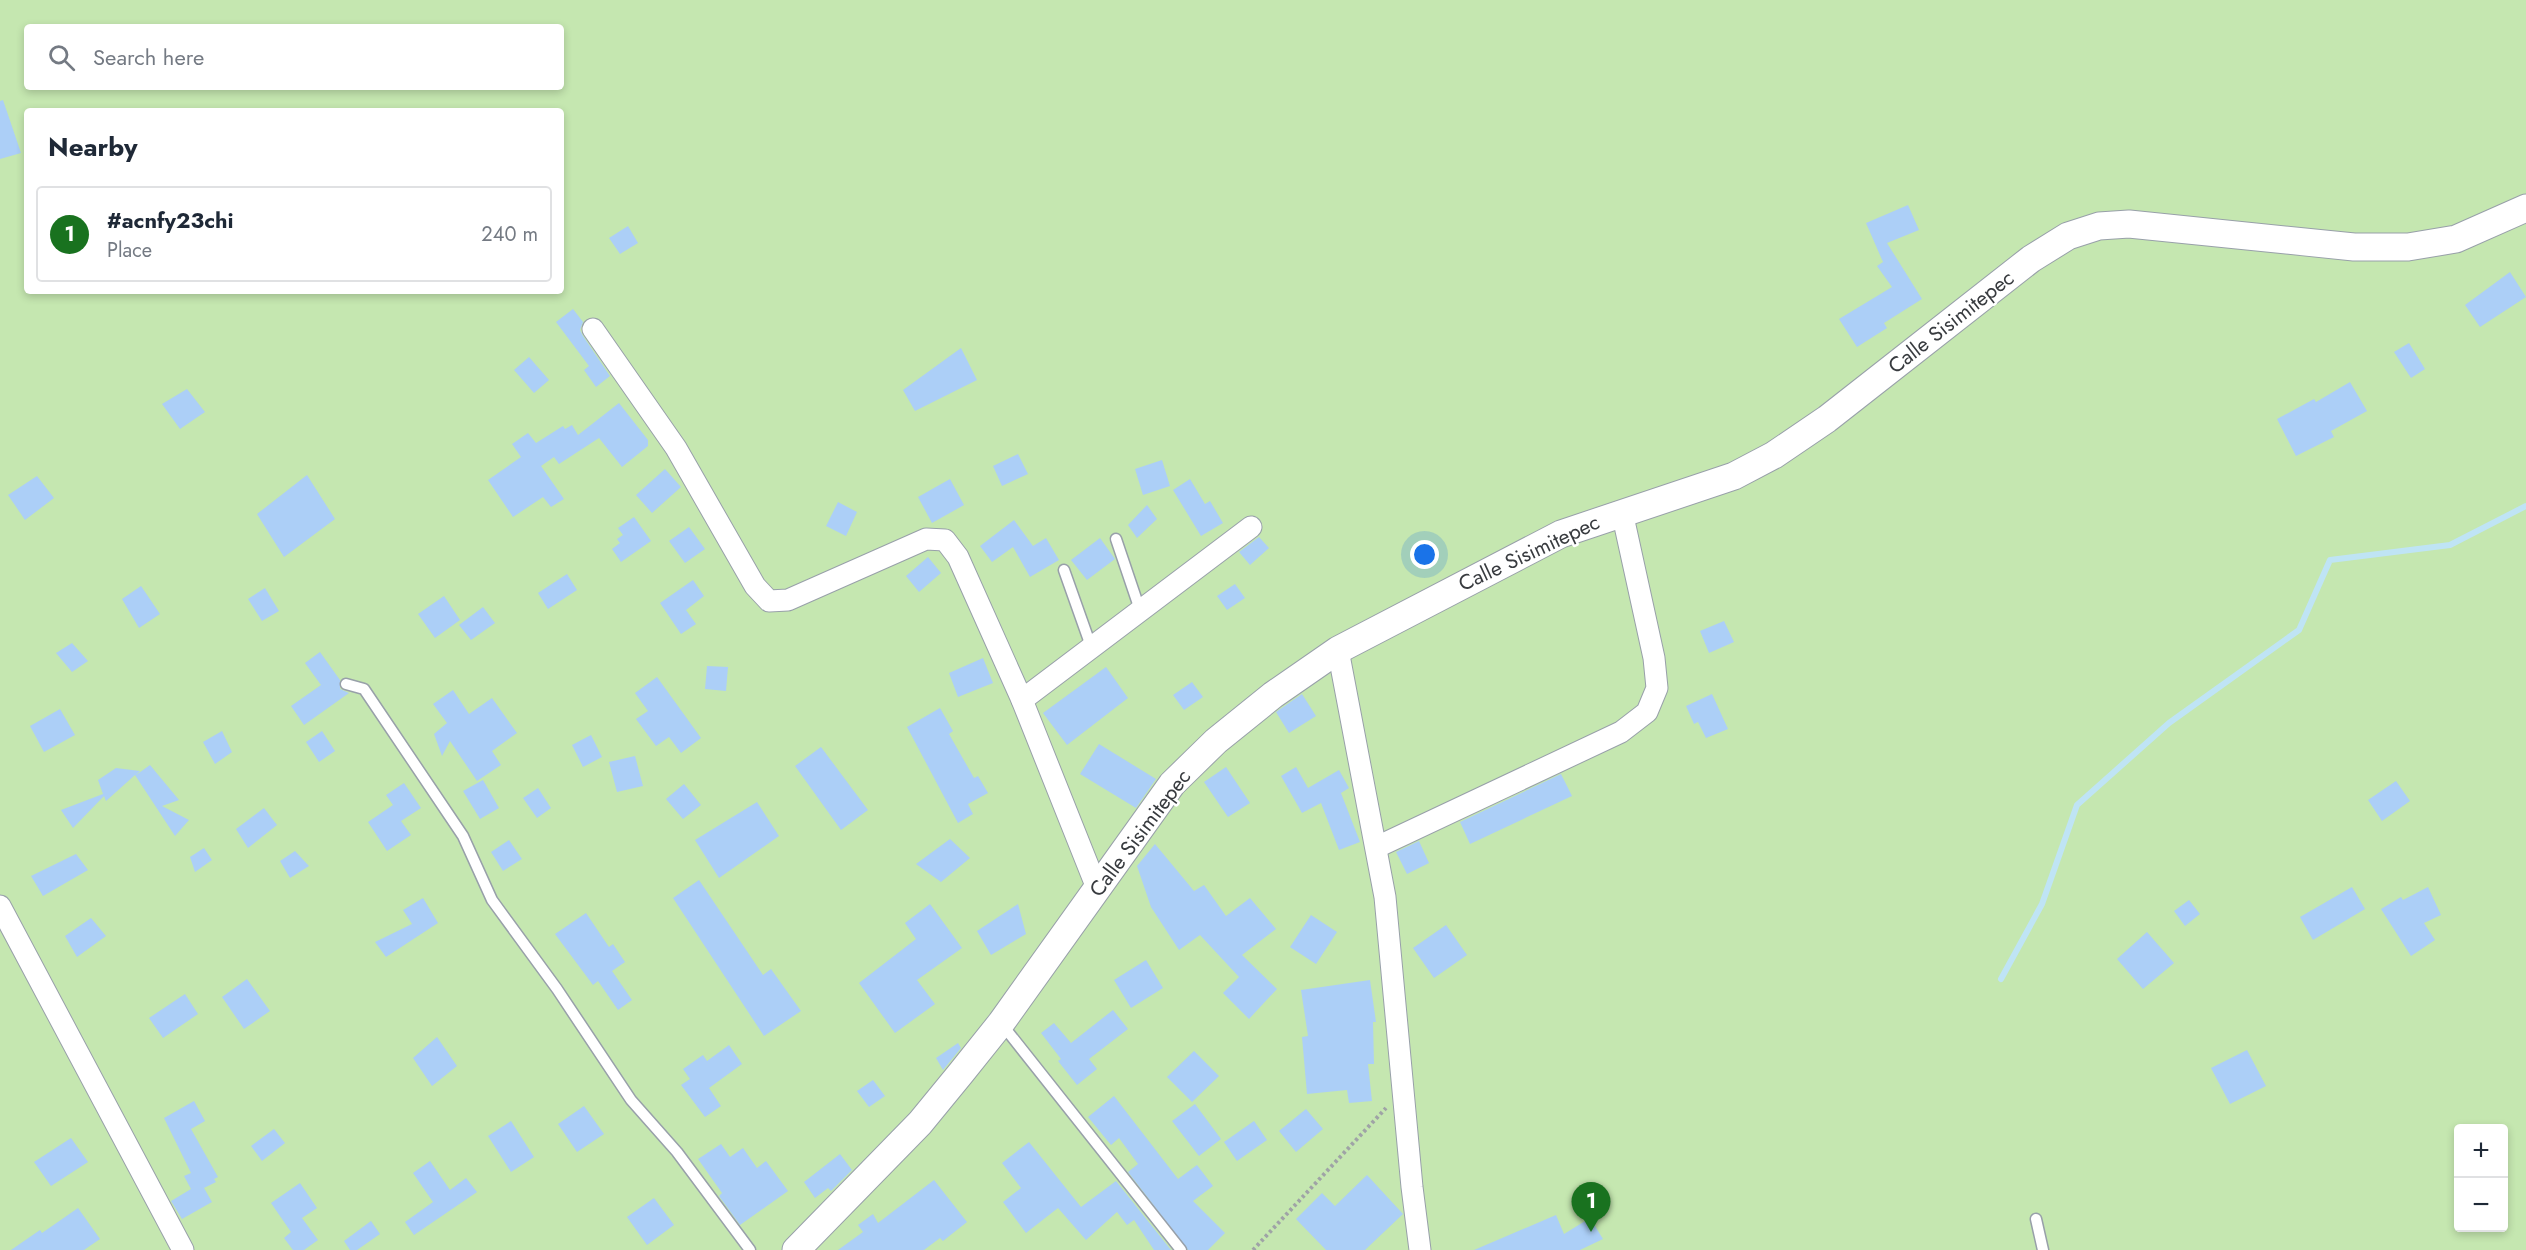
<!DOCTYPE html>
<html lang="en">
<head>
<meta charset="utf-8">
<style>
	:root { --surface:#fff; --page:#f2f2f3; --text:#1f2937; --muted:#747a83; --line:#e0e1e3; --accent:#19721f }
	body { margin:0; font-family:Jost,sans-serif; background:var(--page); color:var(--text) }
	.controls { position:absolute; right:18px; bottom:18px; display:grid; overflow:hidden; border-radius:6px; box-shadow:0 3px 9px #0003 }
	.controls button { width:54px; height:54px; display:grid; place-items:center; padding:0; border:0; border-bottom:2px solid var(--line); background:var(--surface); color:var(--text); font:30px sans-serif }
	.you { position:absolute; left:1425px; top:555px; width:21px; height:21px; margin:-15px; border:4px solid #fff; border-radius:50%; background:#1a73e8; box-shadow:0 0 0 9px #1a73e833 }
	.badge { display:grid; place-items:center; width:39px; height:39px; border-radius:50%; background:var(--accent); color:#fff; font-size:20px; font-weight:700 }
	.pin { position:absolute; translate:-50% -50px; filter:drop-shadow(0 2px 3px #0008) }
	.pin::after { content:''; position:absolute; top:32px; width:21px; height:18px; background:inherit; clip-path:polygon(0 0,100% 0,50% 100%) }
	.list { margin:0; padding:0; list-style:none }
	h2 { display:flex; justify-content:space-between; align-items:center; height:78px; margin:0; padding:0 24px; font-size:26px }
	h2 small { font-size:20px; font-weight:400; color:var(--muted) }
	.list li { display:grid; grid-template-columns:39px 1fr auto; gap:18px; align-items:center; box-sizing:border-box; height:96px; margin:0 12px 12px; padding:0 12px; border:2px solid var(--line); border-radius:6px }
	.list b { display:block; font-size:22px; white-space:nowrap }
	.list p { margin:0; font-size:20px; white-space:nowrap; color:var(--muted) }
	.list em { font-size:20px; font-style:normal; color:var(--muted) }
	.icon { flex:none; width:33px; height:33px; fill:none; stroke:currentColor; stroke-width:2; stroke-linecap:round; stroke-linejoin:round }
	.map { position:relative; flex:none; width:2526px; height:1250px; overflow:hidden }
	.search { position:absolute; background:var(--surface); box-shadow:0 3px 9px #0003; left:24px; top:24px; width:540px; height:66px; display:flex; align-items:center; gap:15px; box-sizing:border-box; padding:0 21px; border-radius:6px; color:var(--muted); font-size:22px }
	.panel { position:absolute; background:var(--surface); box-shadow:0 3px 9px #0003; left:24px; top:108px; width:540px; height:186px; border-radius:6px }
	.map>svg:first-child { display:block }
</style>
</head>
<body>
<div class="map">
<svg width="2526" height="1250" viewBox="0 0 2526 1250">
	<rect width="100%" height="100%" fill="#f6fafd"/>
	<path fill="#c5e7b0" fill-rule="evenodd" d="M0,0H2526V1250H0ZM27,27H561V87H27ZM27,111H561V291H27ZM2458,1128H2504V1228H2458Z"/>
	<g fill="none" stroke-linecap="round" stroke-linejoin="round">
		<polyline stroke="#bfe4f5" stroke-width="6" points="2001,979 2042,904 2077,805 2169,723 2299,630 2330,560 2450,545 2526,506"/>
	</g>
	<g fill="#accff7">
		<polygon points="3,100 21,153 0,159 0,101"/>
		<polygon points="1908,205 1919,230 1887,243 1922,299 1884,323 1887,328 1857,347 1839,319 1892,287 1877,266 1883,262 1866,223"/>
		<polygon points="628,226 638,243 620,254 609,238"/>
		<polygon points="2510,272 2526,297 2480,327 2465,305"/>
		<polygon points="573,309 583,322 580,330 583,336 610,376 596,387 584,370 589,366 556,322"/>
		<polygon points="2409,343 2425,369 2411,378 2394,352"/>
		<polygon points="961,348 977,380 915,411 903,390"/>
		<polygon points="529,357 549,380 534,393 514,370"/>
		<polygon points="2350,382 2367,411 2331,431 2334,437 2296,456 2277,419 2314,399 2316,402"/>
		<polygon points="187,389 205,412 180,429 162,404"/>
		<polygon points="619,403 648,440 648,446 622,467 599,438 559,464 554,457 541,466 564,499 551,507 543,497 513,517 488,480 521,457 512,444 528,433 536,443 563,426 565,429 572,425 578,435"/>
		<polygon points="1018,454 1028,474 1002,486 993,466"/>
		<polygon points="1162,460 1170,486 1143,495 1135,469"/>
		<polygon points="665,469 681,487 652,513 636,495"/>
		<polygon points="307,475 335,519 284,557 257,514"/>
		<polygon points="37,476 54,498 25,520 8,495"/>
		<polygon points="950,479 964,505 932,523 918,497"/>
		<polygon points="1190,479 1205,504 1210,501 1223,523 1201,536 1173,490"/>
		<polygon points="838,502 857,512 846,536 826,526"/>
		<polygon points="1147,505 1157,519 1137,538 1128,525"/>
		<polygon points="634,517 651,541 621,562 612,549 620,543 617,539 623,535 618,528"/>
		<polygon points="1014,520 1033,546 1046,538 1059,560 1030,577 1013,547 992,562 980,546"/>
		<polygon points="689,527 705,549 685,563 669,541"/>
		<polygon points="1259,537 1269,548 1250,565 1239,552"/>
		<polygon points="1100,538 1115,559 1087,580 1071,560"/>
		<polygon points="928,557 941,573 919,592 906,576"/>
		<polygon points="567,574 577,590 548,609 538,593"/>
		<polygon points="693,580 704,596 686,610 696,624 681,634 660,603"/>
		<polygon points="1235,584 1245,598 1227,610 1217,596"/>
		<polygon points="141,586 160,614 139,628 122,599"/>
		<polygon points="265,588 279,611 262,621 248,599"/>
		<polygon points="444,596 460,620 435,638 418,614"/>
		<polygon points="483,607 495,623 471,640 459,625"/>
		<polygon points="1724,621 1734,642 1709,653 1700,631"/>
		<polygon points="72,643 88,661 72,672 56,653"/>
		<polygon points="320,652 340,680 340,689 349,693 304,725 291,706 321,685 305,663"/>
		<polygon points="983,658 993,683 958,697 949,673"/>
		<polygon points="707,666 728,667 726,691 705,689"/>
		<polygon points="1106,667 1128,698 1067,745 1043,713"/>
		<polygon points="657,677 701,738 681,753 669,737 656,746 636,719 648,711 635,693"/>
		<polygon points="1192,682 1203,697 1184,710 1173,695"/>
		<polygon points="453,690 469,714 492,698 517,733 492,751 501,765 477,781 450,741 442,756 434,734 447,723 433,704"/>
		<polygon points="1302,694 1316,716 1289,733 1276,712"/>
		<polygon points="1712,694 1728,729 1706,738 1698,722 1694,724 1686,706"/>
		<polygon points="940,708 953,731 949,734 974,778 978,776 988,793 968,804 973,814 958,823 907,727"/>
		<polygon points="60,709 75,735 44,752 30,726"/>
		<polygon points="222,731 232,752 215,764 203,742"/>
		<polygon points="322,731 335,751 319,762 306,742"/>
		<polygon points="591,735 602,757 583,767 572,745"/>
		<polygon points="1099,744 1156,779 1136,808 1080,774"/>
		<polygon points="821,747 868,810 841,830 795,766"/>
		<polygon points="635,756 643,786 617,792 609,762"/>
		<polygon points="150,765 179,800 162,806 189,820 175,836 135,775 106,801 104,796 73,828 61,810 103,794 98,780 116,768 140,771 136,775"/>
		<polygon points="1226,767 1250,803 1228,817 1204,782"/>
		<polygon points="1296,767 1308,788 1339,770 1349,788 1341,793 1360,842 1339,850 1321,803 1302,813 1281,776"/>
		<polygon points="1561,774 1572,796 1470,844 1460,822"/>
		<polygon points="483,780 499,808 480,819 463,791"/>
		<polygon points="2396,781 2410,801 2382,821 2368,800"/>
		<polygon points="404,783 421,808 401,821 411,835 387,851 368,822 393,805 386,795"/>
		<polygon points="684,784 701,805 683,819 666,799"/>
		<polygon points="538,788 551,808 537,818 523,798"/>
		<polygon points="757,802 779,836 719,878 695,840"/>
		<polygon points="264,808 277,825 248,848 236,829"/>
		<polygon points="950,839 970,858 941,882 916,864"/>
		<polygon points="509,840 522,859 503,871 491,852"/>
		<polygon points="1419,841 1429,863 1407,874 1396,852"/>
		<polygon points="1155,844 1194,891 1204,885 1226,916 1250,898 1276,929 1242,955 1277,989 1249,1019 1223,993 1239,977 1200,935 1179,950 1151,907 1137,866"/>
		<polygon points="204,848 212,860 195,872 190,857"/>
		<polygon points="295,851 309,866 290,878 280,861"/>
		<polygon points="76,854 88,870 43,896 31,876"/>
		<polygon points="699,880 763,975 771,969 801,1011 764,1036 673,898"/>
		<polygon points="2352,887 2365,909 2313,940 2300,917"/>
		<polygon points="2428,887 2441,915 2424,923 2435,940 2411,956 2381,909 2401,897 2403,900"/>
		<polygon points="423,898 438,923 386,957 375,942 412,924 403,910"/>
		<polygon points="2189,900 2200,914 2185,926 2174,911"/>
		<polygon points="930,904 962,948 917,980 935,1004 895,1033 859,983 916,939 905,923"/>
		<polygon points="1018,904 1026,934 991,955 977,931"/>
		<polygon points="586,913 609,947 613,944 625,962 612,971 632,1000 618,1010 598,981 593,985 555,934"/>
		<polygon points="1311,915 1337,932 1316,964 1290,947"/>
		<polygon points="91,918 106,936 77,957 65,936"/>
		<polygon points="1446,925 1467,955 1434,978 1413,948"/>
		<polygon points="2147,932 2174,963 2143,989 2117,959"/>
		<polygon points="1146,960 1163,988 1131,1008 1114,980"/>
		<polygon points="247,979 270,1011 244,1029 222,997"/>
		<polygon points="1370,980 1376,1022 1373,1022 1374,1064 1368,1064 1372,1101 1349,1103 1347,1090 1307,1094 1302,1037 1308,1036 1301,990"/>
		<polygon points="185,994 198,1014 163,1038 149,1018"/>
		<polygon points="1113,1010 1128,1029 1089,1059 1097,1069 1077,1085 1058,1061 1061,1059 1041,1033 1054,1023 1071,1043"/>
		<polygon points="437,1037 457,1066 432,1086 413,1058"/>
		<polygon points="958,1043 961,1048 943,1070 936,1058"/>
		<polygon points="729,1045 742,1064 709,1088 721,1106 705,1117 681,1085 690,1079 683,1069 703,1055 707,1061"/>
		<polygon points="2247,1050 2266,1086 2230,1104 2211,1068"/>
		<polygon points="1194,1051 1219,1076 1192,1102 1167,1077"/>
		<polygon points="873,1080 885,1096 869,1107 857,1091"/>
		<polygon points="1114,1096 1178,1179 1197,1165 1213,1186 1193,1201 1225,1233 1208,1250 1188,1250 1128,1172 1138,1164 1119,1138 1111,1145 1088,1117"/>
		<polygon points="194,1101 205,1121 191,1129 218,1177 214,1179 216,1182 204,1188 212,1202 182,1219 171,1201 191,1189 184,1176 191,1173 164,1118"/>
		<polygon points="1195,1104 1221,1139 1199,1156 1172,1121"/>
		<polygon points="584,1106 604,1134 577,1152 558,1124"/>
		<polygon points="1306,1109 1323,1129 1296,1152 1279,1131"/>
		<polygon points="511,1121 534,1157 511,1172 488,1136"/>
		<polygon points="1254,1121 1267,1140 1237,1161 1224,1142"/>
		<polygon points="274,1129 285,1143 262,1161 251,1146"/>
		<polygon points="71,1138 88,1162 51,1186 34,1162"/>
		<polygon points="1029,1142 1081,1207 1116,1181 1171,1250 1154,1250 1134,1220 1127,1225 1117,1212 1086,1240 1058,1208 1026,1233 1003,1202 1021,1188 1002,1163"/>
		<polygon points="721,1144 730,1157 743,1148 757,1168 766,1161 788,1191 740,1225 719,1196 722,1193 698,1159"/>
		<polygon points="840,1154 852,1170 831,1191 828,1188 815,1198 804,1182"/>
		<polygon points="430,1161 450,1190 466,1178 477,1192 414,1235 405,1222 433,1202 413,1173"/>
		<polygon points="1367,1175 1403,1214 1365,1250 1326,1250 1296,1219 1322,1193 1335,1206"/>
		<polygon points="934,1180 967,1222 943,1241 940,1238 924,1250 838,1250 863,1232 858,1225 873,1214 878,1223"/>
		<polygon points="300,1183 317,1208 302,1218 318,1240 304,1250 293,1250 284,1238 291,1232 271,1203"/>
		<polygon points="654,1198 674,1225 647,1245 627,1217"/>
		<polygon points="78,1208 100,1239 84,1250 11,1250 40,1230 42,1233"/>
		<polygon points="1556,1215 1564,1234 1590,1218 1603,1239 1580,1250 1474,1250"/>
		<polygon points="371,1221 380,1234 357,1250 350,1250 344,1241"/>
	</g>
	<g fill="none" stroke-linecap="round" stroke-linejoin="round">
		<g stroke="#98a0a9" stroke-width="13">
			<g id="service">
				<polyline points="1116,539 1140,610"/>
				<polyline points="1064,570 1092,649"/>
				<polyline points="346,684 364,689 463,836 492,900 557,989 631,1100 677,1152 750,1250"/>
				<polyline points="1001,1023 1181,1250"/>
				<polyline points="2036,1219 2043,1250"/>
			</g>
		</g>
		<g stroke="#98a0a9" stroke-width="23">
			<g id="minor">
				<polyline points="593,329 676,448 755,586 769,601 788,600 926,539 945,540 958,557 1022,700 1097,888"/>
				<polyline points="1338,650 1385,897 1412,1187 1420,1250"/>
				<polyline points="1022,700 1251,527"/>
				<polyline points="1377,847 1621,732 1647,712 1657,688 1654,658 1622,512"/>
				<polyline points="0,906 183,1250"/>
			</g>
		</g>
		<g stroke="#98a0a9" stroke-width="29">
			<polyline id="tertiary" points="796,1250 920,1123 961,1073 1001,1023 1172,784 1216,741 1273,695 1338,650 1561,534 1734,476 1774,455 1827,419 2031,259 2068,236 2099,226 2129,224 2354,247 2408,247 2456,239 2526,208"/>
		</g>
		<polyline stroke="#9fa3a6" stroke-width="4" stroke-dasharray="3 3" stroke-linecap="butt" points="1253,1250 1386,1108"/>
		<use href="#service" stroke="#fff" stroke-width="10"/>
		<use href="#minor" stroke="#fff" stroke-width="21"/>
		<use href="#tertiary" stroke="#fff" stroke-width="27"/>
	</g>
	<g text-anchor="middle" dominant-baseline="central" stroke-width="5" stroke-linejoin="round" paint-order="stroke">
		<g font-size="21" fill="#383b3f" stroke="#fff">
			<text transform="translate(1951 322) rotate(-38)">Calle Sisimitepec</text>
			<text transform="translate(1529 553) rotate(-25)">Calle Sisimitepec</text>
			<text transform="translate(1140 833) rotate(-53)">Calle Sisimitepec</text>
		</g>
	</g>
</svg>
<div class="controls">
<button>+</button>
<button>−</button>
</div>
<div class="you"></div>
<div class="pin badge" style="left:1591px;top:1232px">1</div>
<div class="search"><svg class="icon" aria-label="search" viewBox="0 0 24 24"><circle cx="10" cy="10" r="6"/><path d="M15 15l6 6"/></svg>Search here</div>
<section class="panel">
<h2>Nearby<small></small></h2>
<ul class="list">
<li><span class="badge">1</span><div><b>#acnfy23chi</b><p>Place</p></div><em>240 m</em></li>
</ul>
</section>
</div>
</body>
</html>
